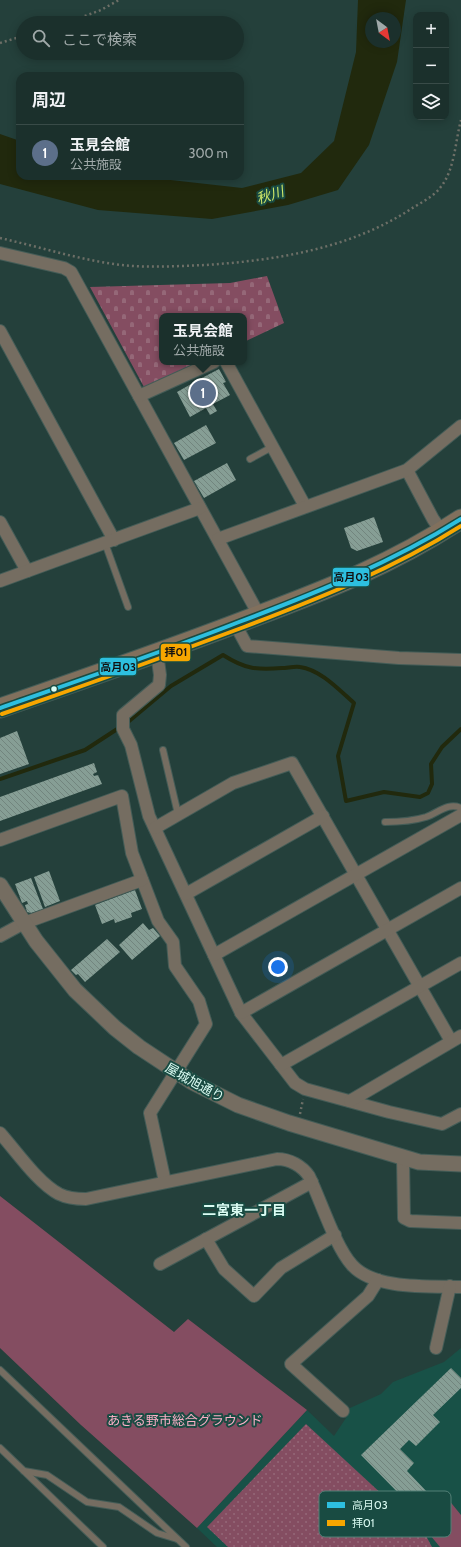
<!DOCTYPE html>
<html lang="ja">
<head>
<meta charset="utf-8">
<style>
	:root { --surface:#1b302c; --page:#283c38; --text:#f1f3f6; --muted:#a0a9a9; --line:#394b48; --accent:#9bbab3 }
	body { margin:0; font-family:Cabin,"Noto Sans JP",sans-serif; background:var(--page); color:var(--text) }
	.controls { position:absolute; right:12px; top:12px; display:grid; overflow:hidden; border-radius:8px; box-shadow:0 2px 10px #0003 }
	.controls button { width:36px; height:36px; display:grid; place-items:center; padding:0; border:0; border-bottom:1px solid var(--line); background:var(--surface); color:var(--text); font:20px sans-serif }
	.compass { position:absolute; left:365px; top:12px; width:36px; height:36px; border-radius:50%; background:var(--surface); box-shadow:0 2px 10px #0003; rotate:148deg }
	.you { position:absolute; left:278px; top:967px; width:14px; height:14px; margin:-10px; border:3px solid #fff; border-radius:50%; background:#1a73e8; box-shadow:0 0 0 6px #1a73e833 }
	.badge { display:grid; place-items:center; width:26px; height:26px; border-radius:50%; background:var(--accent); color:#fff; font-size:13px; font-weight:700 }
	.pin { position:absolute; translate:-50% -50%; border:2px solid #fff; box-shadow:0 1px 4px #0006 }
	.popup { position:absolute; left:159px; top:313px; width:88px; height:52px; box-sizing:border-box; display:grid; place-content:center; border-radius:8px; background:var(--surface); filter:drop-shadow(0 1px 3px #0005); font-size:13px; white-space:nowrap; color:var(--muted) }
	.popup b { font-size:15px; color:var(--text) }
	.popup::after { content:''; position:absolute; left:50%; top:100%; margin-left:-8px; border:8px solid transparent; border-top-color:var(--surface) }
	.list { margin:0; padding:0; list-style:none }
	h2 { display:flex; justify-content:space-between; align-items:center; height:52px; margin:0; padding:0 16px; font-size:17px }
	h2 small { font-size:13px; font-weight:400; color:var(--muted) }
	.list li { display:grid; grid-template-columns:26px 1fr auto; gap:12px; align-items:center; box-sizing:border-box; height:56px; padding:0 16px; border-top:1px solid var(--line) }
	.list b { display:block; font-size:15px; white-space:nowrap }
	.list p { margin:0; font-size:13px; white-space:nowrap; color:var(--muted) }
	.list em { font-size:13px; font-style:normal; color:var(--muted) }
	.icon { flex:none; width:22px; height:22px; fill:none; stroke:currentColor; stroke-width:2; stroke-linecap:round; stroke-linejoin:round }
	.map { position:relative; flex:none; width:461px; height:1547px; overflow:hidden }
	.search { position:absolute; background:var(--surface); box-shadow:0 2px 10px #0003; left:16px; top:16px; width:228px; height:44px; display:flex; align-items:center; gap:10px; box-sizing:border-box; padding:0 14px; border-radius:22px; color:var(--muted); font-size:15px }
	.panel { position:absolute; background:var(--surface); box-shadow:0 2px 10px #0003; left:16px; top:72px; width:228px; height:108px; border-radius:12px }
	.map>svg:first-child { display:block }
</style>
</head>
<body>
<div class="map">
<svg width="461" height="1547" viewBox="0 0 461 1547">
	<defs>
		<pattern id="cemetery-stones" width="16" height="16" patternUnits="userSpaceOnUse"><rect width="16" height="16" fill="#844d61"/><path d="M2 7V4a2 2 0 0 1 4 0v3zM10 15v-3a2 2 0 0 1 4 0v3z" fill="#956878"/></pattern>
		<pattern id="park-dots" width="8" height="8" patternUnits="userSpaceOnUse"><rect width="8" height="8" fill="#844d61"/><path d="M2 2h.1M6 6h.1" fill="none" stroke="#956878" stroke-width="1.8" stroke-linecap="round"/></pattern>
		<pattern id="building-back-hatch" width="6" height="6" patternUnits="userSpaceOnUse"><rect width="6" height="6" fill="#869e95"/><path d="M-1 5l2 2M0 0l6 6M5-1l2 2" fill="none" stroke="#72857e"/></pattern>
	</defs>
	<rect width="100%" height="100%" fill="#24403b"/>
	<polygon fill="#185147" points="461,1348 461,1547 217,1547 197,1528 307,1410 334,1436 348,1415 350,1408 381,1394 393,1382 444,1362"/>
	<polygon fill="url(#cemetery-stones)" points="267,276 284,323 244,342 244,316 162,316 162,362 199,362 144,387 90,287 230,283"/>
	<polygon fill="url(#park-dots)" points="306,1424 425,1534 432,1547 228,1547 207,1527"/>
	<g fill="#844d61">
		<polygon points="0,1196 174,1332 188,1319 307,1410 197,1528 81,1425 0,1348"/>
		<polygon points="448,1499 461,1515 461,1547 440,1547 420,1523"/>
	</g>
	<path fill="#21290d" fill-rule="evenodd" d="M358,0H406L397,62L369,145L338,190L288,205L212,219L98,210L0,184V134L20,141V176H135L242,188L301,173L334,141L356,52ZM371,18H395V42H371Z"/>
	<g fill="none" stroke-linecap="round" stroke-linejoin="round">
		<path stroke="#21290d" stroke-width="4" d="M0,779L85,750L128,722L171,686L223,655C245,669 256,670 282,668C287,668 295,666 300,667C321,670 339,690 354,703L338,756L346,801L384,792L420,797L428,793L432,784L431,764L442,747L461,729"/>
	</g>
	<g fill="url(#building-back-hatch)">
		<polygon points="219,369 226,382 223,383 230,395 213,404 217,411 210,415 206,408 190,417 177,392 193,383 197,391 203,387 198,380"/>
		<polygon points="206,425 216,443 184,460 174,443"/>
		<polygon points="227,463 236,480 204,498 194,481"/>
		<polygon points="374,517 383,542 357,551 351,548 344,528"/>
		<polygon points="17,731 29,764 0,774 0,738"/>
		<polygon points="94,763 97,772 93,774 94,776 98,775 102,784 0,821 0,797"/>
		<polygon points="49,871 60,901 45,907 34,877"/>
		<polygon points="31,878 43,909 31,913 27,912 25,905 28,904 27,901 22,903 15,884"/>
		<polygon points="135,890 142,909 131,913 132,917 115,923 114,919 102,924 95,905"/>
		<polygon points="143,923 149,930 153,928 160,936 132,960 119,945"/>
		<polygon points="107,939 120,952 85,982 78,974 76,975 71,970"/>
		<polygon points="451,1368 461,1378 461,1388 433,1415 440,1422 416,1446 409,1440 400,1449 414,1463 407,1471 429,1494 414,1509 361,1455"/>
	</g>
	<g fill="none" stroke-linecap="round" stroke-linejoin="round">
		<g stroke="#445c57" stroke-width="8">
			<g id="service">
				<polyline points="250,459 272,447"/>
				<polyline points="105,543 128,607"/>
				<polyline points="163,750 178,814"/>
				<path d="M385,822C399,822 413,821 426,817C438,813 448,802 461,808"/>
				<polyline points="0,1370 186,1547"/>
				<polyline points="0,1448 103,1547"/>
				<polyline points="24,1471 47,1475 87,1502 119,1507 157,1533 177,1539"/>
			</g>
		</g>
		<g stroke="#445c57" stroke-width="14">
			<g id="minor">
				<polyline points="0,253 64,268 71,272 259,615"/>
				<polyline points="0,331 114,540"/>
				<polyline points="226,362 305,506"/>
				<polyline points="139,396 214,362"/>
				<polyline points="407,470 433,519 442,532"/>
				<polyline points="0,522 27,571"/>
				<polyline points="218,539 407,470 461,426"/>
				<polyline points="0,581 200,508"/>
				<polyline points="235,624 247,646 399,658 461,660"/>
				<polyline points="157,653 160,675 159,685 123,715 123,729 131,745 149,816 241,1013 295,1083 305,1089 389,1112 442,1124 461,1114"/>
				<polyline points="155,828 233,783 292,763 451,1041"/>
				<polyline points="0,840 122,796 132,853 158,921 173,942 175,966 199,1001 206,1024 150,1113 165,1182"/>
				<polyline points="186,894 323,816"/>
				<polyline points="0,936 24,923 142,880"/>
				<polyline points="214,955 461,815"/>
				<polyline points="241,1013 461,888"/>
				<polyline points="281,1065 461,963"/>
				<polyline points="350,1101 461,1036"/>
				<path d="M0,1133C17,1152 37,1182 59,1194C67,1198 77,1199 86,1199L277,1159C290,1159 302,1166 309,1176C321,1201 335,1246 352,1265C374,1290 430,1286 461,1287"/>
				<polyline points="403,1158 404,1218 410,1221 461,1223"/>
				<polyline points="206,1239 224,1269 254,1296 281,1268 335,1235"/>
				<polyline points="160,1264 312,1182"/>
				<polyline points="436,1348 450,1286"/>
				<polyline points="343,1411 291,1364 368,1296 378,1280"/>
			</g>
		</g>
		<g stroke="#445c57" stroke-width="17">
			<polyline id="tertiary" points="0,885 36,941 75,990 115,1028 139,1047 192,1082 238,1105 289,1123 419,1162 461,1164"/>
		</g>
		<g stroke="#445c57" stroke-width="21">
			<path id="primary" d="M0,708C84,679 168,650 251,618C326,590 393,564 461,519"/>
		</g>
		<g stroke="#6d6f67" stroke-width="2.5" stroke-dasharray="2 3" stroke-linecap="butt">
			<polyline points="66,23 101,10 119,0"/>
			<polyline points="0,43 23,36"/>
			<path d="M0,238C40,247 80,260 121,265C149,268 178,266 206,265C277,260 349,249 411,209C420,203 433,197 440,188C455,170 455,142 461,120"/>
			<polyline points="300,1114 303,1099"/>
		</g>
		<use href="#service" stroke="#756d61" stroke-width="6"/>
		<use href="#minor" stroke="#756d61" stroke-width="12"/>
		<use href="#tertiary" stroke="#756d61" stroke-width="15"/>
		<use href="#primary" stroke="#81705d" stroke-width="19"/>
		<g stroke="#194b42" stroke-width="7">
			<path id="bus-1" d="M0,708C80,680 160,653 239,622C316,593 391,563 461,519"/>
		</g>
		<g stroke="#194b42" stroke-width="7">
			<path id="bus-2" d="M2,714C83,686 164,657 244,627C320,598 393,569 461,526"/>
		</g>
		<use href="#bus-1" stroke="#2dbfdf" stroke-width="4"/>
		<use href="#bus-2" stroke="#f7a600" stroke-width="4"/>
	</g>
	<circle fill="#dbfcf3" stroke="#194b42" stroke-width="1.5" cx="54" cy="689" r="3.5"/>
	<g text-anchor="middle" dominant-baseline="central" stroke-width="4" stroke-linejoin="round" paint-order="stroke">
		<g font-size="13" fill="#dbfcf3" stroke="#194b42">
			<text transform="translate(195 1082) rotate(29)">屋城旭通り</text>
		</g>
		<g font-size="13" fill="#fbafc7" stroke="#194b42">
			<text x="185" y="1420">あきる野市総合グラウンド</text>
		</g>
		<g font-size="14" font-style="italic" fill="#d1e969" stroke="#194b42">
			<text transform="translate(270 195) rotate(-18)">秋川</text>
		</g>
		<g font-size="14" font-weight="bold" fill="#dbfcf3" stroke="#194b42">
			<text x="244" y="1210">二宮東一丁目</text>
		</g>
	</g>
	<rect x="319" y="1491" width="132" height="46" rx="6" fill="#194b42" stroke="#538077" stroke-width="1"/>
	<rect x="327" y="1502" width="18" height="6" fill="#2dbfdf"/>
	<rect x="327" y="1520" width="18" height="6" fill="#f7a600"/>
	<g font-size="11" fill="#dbfcf3">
		<text x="352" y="1509">高月03</text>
		<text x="352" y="1527">拝01</text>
	</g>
	<g stroke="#194b42" stroke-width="1.5">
		<rect x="332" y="567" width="38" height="20" rx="4" fill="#2dbfdf"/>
		<rect x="160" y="643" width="31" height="19" rx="4" fill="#f7a600"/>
		<rect x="99" y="657" width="38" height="19" rx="4" fill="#2dbfdf"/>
	</g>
	<g font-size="11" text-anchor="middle" font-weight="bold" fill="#111">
		<text x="351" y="581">高月03</text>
		<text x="176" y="656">拝01</text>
		<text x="118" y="671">高月03</text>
	</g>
</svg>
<div class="controls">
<button>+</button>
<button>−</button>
<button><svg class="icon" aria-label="layers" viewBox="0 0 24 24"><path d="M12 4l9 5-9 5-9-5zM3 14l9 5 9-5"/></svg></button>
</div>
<svg class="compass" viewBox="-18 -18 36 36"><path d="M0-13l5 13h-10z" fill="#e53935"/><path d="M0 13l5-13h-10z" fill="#a0a9a9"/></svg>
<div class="you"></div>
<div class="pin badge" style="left:203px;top:393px;background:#5c6f8a">1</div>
<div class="popup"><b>玉見会館</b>公共施設</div>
<div class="search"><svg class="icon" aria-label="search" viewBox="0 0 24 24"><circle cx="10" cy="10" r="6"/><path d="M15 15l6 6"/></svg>ここで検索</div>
<section class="panel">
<h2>周辺<small></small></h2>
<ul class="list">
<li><span class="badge" style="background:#5c6f8a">1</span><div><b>玉見会館</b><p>公共施設</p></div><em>300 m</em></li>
</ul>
</section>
</div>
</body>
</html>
